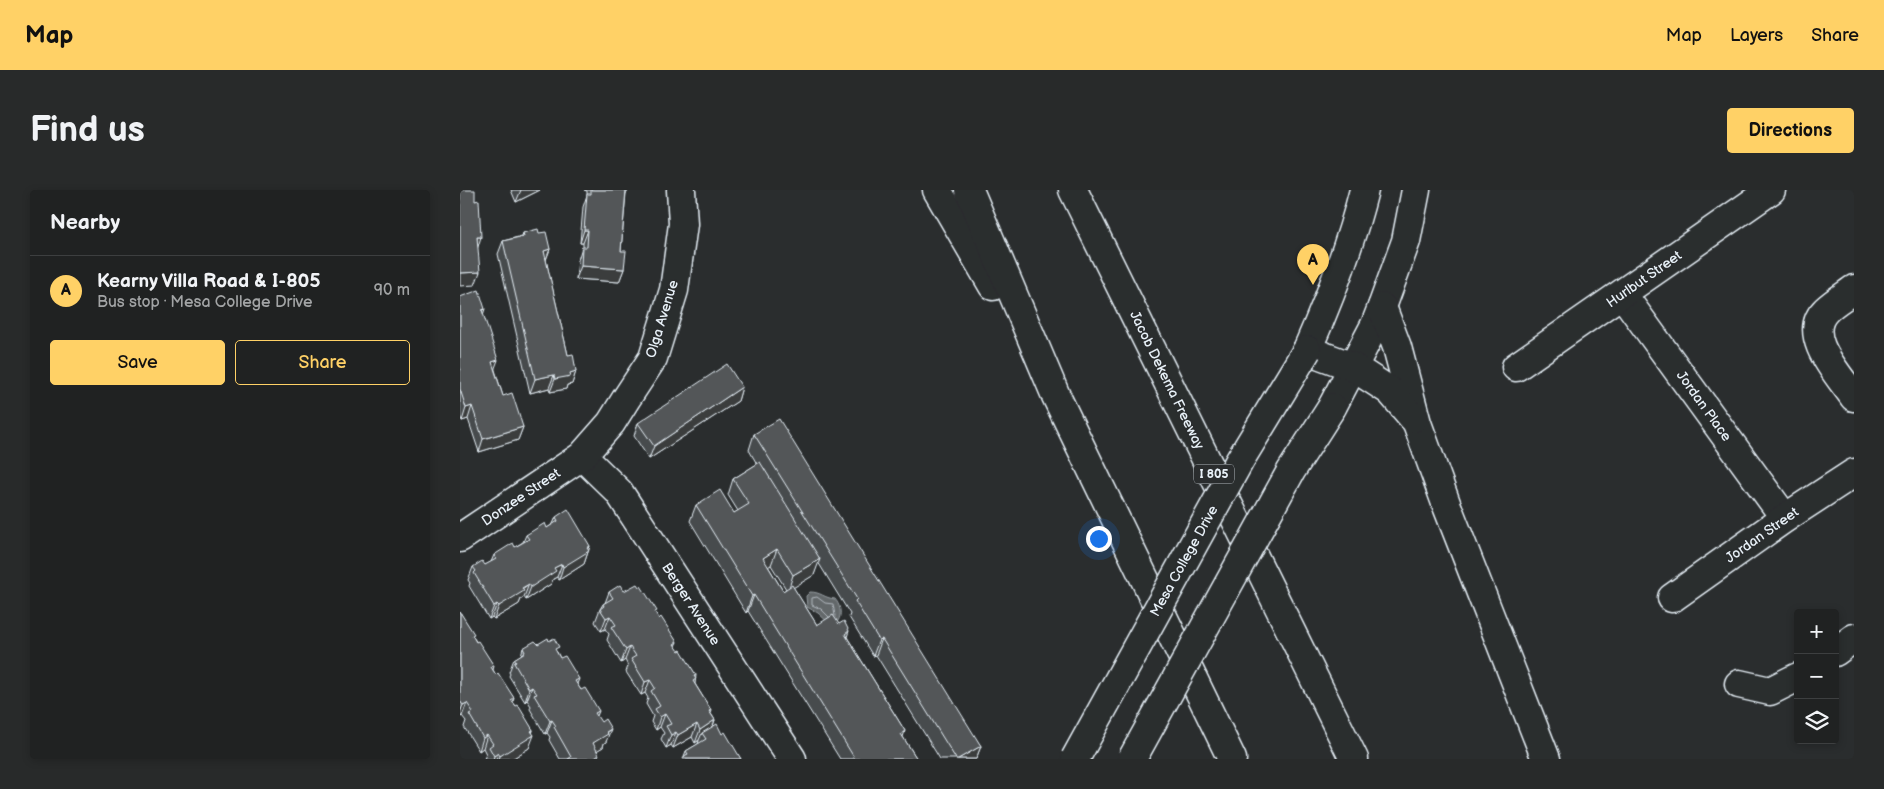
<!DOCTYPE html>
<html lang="en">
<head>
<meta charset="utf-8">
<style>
	:root { --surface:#202222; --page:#282a2a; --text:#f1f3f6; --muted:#a2a4a5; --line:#3d3f40; --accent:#ffd166 }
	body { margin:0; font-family:"Balsamiq Sans",sans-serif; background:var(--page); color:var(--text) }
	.controls { position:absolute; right:15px; bottom:15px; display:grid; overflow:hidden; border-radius:5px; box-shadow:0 2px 8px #0003 }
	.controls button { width:45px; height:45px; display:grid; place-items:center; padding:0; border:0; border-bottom:1px solid var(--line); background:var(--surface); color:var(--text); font:25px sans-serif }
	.you { position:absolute; left:638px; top:348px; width:18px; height:18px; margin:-12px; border:4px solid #fff; border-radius:50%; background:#1a73e8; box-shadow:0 0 0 8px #1a73e833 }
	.badge { display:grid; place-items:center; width:32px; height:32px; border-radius:50%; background:var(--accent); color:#111; font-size:16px; font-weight:700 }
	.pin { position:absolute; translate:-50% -41px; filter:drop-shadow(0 1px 2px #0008) }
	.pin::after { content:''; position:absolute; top:26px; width:18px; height:15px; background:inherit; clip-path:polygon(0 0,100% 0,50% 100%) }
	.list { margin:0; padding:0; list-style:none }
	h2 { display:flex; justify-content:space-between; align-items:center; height:65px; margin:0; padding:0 20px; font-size:21px }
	h2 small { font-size:16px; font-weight:400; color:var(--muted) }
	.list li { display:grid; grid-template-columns:32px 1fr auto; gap:15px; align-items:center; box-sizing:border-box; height:70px; padding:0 20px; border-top:1px solid var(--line) }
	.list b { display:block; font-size:19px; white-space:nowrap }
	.list p { margin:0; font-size:16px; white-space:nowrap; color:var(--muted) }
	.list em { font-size:16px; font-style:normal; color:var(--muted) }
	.actions { display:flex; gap:10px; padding:15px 20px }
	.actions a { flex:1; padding:11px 0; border:1px solid var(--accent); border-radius:5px; text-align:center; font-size:18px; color:var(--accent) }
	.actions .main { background:var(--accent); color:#111 }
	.icon { flex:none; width:28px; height:28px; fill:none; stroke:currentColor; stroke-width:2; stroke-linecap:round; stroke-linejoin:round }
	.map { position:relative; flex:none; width:1394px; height:569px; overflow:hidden; border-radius:5px }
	header { display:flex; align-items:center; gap:30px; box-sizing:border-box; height:70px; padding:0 25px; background:var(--accent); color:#111 }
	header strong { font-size:24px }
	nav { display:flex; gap:28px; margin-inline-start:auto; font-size:18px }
	.intro { display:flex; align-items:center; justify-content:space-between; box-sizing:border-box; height:120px; padding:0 30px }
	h1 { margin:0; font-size:35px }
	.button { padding:12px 22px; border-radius:5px; background:var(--accent); color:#111; font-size:18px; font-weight:700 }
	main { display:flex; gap:30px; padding:0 30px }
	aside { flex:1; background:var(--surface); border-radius:5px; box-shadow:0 2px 8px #0003 }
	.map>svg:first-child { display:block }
</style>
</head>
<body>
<header>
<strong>Map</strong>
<nav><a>Map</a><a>Layers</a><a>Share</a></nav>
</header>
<div class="intro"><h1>Find us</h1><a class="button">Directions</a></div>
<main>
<aside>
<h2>Nearby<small></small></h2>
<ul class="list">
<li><span class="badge">A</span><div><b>Kearny Villa Road &amp; I-805</b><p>Bus stop · Mesa College Drive</p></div><em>90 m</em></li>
</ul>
<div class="actions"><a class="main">Save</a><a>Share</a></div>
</aside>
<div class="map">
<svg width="1394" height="569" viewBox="0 0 1394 569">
	<rect width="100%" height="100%" fill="#2a2d2e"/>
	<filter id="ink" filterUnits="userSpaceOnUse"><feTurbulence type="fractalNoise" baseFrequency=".02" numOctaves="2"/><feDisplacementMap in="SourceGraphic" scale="10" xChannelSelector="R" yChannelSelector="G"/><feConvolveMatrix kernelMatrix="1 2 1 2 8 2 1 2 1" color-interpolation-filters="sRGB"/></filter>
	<g filter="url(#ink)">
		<path fill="#63686b" stroke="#989fa3" d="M350,402C361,402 364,408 375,409C381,416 383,428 375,434H370L358,423L347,417L346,406Z"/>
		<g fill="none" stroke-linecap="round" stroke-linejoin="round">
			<polyline stroke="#b3bac0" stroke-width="1" points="369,427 361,419 352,415 352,408 357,407 365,413 373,414 375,426"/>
			<g stroke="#e8f1f8" stroke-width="31">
				<g id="minor">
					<path d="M1394,99C1385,106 1374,112 1366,120C1340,145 1379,185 1394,207"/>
					<polyline points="1163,105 1325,328"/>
					<polyline points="1056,177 1311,0"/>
					<polyline points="122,266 159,302 332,569"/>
					<polyline points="0,348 122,266 151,233 166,209 193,168 214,100 223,34 221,0"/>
					<polyline points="1212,408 1325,328 1394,283"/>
					<polyline points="1375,462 1394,448"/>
					<polyline points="1279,494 1310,501 1338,487"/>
				</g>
			</g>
			<g stroke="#e8f1f8" stroke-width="31">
				<g id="major">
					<path d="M847,160C870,108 890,56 904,0"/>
					<polyline points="872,217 915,135 922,117 946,51 956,0"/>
				</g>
			</g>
			<g stroke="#e8f1f8" stroke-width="31">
				<g id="highway">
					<polyline points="477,0 533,96"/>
					<polyline points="509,0 596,206 772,569"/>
					<polyline points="613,0 894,569"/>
					<polyline points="922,117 937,157 957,233 987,316 1086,569"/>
					<polyline points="847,160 893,177 930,201 953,228"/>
				</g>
			</g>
			<use href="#minor" stroke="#2a2d2e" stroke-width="28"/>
			<use href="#major" stroke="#2a2d2e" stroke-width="28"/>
			<use href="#highway" stroke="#2a2d2e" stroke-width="28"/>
			<g stroke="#e8f1f8" stroke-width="31" stroke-linecap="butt">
				<g id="major-bridge">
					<polyline points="615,569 780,270 847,160"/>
					<polyline points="672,569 831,281 872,217"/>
				</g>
			</g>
			<use href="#major-bridge" stroke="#2a2d2e" stroke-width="28"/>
		</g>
		<g fill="#474b4d" stroke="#e8f1f8" fill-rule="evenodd">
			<polygon points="51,0 80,0 56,12"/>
			<polygon points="124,0 168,0 167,3 166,3 161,61 164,79 159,92 116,89 118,70 122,57 123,57 123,53 120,53 123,17 127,5 127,1"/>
			<polygon points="63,43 79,43 90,59 86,70 108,165 116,181 112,194 107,195 106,199 90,202 89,198 70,203 38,64 43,51 62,46"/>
			<polygon points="0,107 25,119 23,125 35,180 43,206 63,237 58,250 19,262 8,229 2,231 0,226"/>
			<polygon points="282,197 278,211 189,269 174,246 178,233"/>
			<path d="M294,244L521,556L516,569H480L416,465L413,466L389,427L390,424L358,372L354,385L333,397L357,435L379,434L389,441L387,447L445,541L443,547L457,569H380L288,421L286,423L230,331L236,315L274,323L278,321L268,305L273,289L297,274L289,260ZM311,375L326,399L323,401L308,376Z"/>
			<polygon points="96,327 130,356 124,374 99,390 97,387 93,389 91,394 66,410 64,407 61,409 59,414 34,429 32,427 29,429 9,396 10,393 8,390 13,377 25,375 31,372 34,365 55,357 63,352 66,345 87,338 93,334"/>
			<polygon points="164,401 196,424 217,452 215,456 236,485 235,494 251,520 250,522 255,530 253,536 262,544 281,569 223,569 226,561 238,554 239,550 235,553 232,547 213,558 211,555 206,558 201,549 204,543 200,537 196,540 191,532 193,526 186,514 188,508 185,503 181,505 166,482 168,476 165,470 161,473 147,450 149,444 145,439 141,441 135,432 140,419 143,414 145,413 149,402"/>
			<polygon points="0,422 13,447 34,476 33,480 36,485 54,508 53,512 73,540 69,558 52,569 24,569 26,564 23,558 19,561 4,537 6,531 2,526 0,527"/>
			<polygon points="78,454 97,462 100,468 119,489 117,494 121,500 139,521 137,526 146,552 144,553 143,557 137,560 138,569 100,569 89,550 90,547 87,543 85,544 70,519 71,516 67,510 65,512 49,486 50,484 49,482 54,469 61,465 63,458"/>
		</g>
		<g fill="#3a3d3e" stroke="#e8f1f8">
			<polygon points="61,0 80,0 56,12"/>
			<polygon points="124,40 128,40 123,53 120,53"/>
			<polygon points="17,47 21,47 17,60"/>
			<polygon points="90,59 85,72 84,61"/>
			<polygon points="121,76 164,79 159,92 116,89"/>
			<polygon points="20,82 15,95 0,96 0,83"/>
			<polygon points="38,170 33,183 32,172"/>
			<polygon points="116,181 112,194 107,195 106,199 90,202 95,189 110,183"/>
			<polygon points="94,185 89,198 70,203 75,189"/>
			<polygon points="282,197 278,211 189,269 194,256"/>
			<polygon points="12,216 8,229 2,231 6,218"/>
			<polygon points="63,237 58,250 19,262 23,249"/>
			<polygon points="130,356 124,374 99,390 103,377"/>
			<polygon points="317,359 311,375 297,384 303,368"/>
			<polygon points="360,369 354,385 328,401 333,385"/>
			<polygon points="102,374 97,387 93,389 91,394 66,410 71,397 94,378"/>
			<polygon points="69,394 64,407 61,409 59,414 34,429 39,416"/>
			<polygon points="294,405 288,421 286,423 292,406"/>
			<polygon points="37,414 32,427 29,429 34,416"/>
			<polygon points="150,426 145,439 141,441 146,428"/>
			<polygon points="422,449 416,465 413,466 419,450"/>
			<polygon points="170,457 165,470 161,473 166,460"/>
			<polygon points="190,490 185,503 181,505 185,492"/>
			<polygon points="72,497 67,510 65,512 69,499"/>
			<polygon points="7,513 2,526 0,527 0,523 3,515"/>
			<polygon points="205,524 200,537 196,540 200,527"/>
			<polygon points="92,530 87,543 85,544 90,531"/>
			<polygon points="255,530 250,543 242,543 239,550 235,553 240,540"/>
			<polygon points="237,534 232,547 213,558 218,545"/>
			<polygon points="151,539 146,552 144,553 143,557 128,566 133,553"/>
			<polygon points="73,540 71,547 74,545 69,558 52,569 39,569 40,566"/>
			<polygon points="216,542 211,555 206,558 211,545"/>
			<polygon points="27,545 23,558 19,561 23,548"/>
			<polygon points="521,556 516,569 498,569"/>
			<polygon points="38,563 36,569 33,569 34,566"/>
		</g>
		<g fill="#535759" stroke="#e8f1f8">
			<polygon points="0,0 15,0 15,11 19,10 21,47 17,47 20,82 0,83"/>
			<polygon points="131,0 166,0 161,61 166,61 164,79 121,76 122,57 127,57 128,40 124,40 127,4 131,4"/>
			<polygon points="78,39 79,43 86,42 90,59 84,61 108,165 113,164 116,181 110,183 111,186 95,189 94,185 75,189 43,51 64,46 63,43"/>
			<polygon points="19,100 25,119 22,120 38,170 32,172 43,206 52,203 63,237 23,249 12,216 6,218 0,199 0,181 1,180 0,177 0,107"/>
			<polygon points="267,174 282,197 194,256 178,233"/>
			<polygon points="319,229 521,556 498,569 496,569 422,449 419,450 395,411 397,409 294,244"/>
			<polygon points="300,272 360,369 333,385 317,359 303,368 323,401 332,395 357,435 373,425 379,434 384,431 389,441 385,444 445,541 441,544 457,569 395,569 294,405 292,406 236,315 260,300 274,323 289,314 273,289"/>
			<polygon points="108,319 130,356 127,358 129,361 103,377 102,374 94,378 96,381 71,397 69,394 62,398 64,401 39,416 37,414 34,416 14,383 16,381 13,377 22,371 25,375 36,369 34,365 53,353 55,357 69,349 66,345 85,333 87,338 98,331 96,327"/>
			<polygon points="177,394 179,397 181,396 197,421 195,422 199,429 201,427 217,452 214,454 219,461 221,460 236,485 234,486 236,489 233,491 251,520 249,521 255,530 240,540 237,534 218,545 216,542 211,545 206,536 211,534 205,524 200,527 195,519 200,516 191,501 195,498 190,490 185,492 171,469 176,466 170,457 166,460 151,437 156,435 150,426 146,428 140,419 144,416 143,414 153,408 149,402 160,395 164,401"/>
			<polygon points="0,422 14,444 12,445 16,452 18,451 34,476 31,477 36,485 38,483 54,508 51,510 56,516 58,515 73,540 71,541 74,545 40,566 38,563 34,566 29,557 33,554 27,545 23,548 9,524 13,522 7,513 3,515 0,511"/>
			<polygon points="88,448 89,451 94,448 99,457 95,459 100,468 105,466 119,489 115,491 121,500 125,498 139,521 135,523 141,532 145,529 151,539 146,542 148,544 133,553 139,565 135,568 135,569 108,569 111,567 94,537 96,536 92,530 90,531 74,505 77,504 72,497 69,499 54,473 56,472 54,469 65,462 63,458 75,451 78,454"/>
			<polygon points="257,534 262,544 265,542 281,569 226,569 224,566 228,564 226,561 246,549 242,543"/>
		</g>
	</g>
	<g text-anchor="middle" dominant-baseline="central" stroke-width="4" stroke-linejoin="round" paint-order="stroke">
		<rect fill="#2a2d2e" stroke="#afb6bb" stroke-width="1" x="734" y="274.5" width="40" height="19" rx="4"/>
		<g font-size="12" font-weight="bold" fill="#e8f1f8">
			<text x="754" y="284">I 805</text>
		</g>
		<g font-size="14" fill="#e8f1f8" stroke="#2a2d2e">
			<text transform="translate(1184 89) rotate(-35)">Hurlbut Street</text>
			<text transform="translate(202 129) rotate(-73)">Olga Avenue</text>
			<text transform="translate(707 190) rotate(64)">Jacob Dekema Freeway</text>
			<text transform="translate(1244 216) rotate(54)">Jordan Place</text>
			<text transform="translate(61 307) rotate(-34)">Donzee Street</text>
			<text transform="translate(1302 345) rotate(-35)">Jordan Street</text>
			<text transform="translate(724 371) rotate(-61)">Mesa College Drive</text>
			<text transform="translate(231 414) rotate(57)">Berger Avenue</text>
		</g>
	</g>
</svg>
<div class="controls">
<button>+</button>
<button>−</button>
<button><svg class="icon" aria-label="layers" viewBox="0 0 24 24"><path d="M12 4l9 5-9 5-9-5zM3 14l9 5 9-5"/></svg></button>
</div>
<div class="you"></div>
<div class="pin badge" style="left:853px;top:95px">A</div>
</div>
</main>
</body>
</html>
